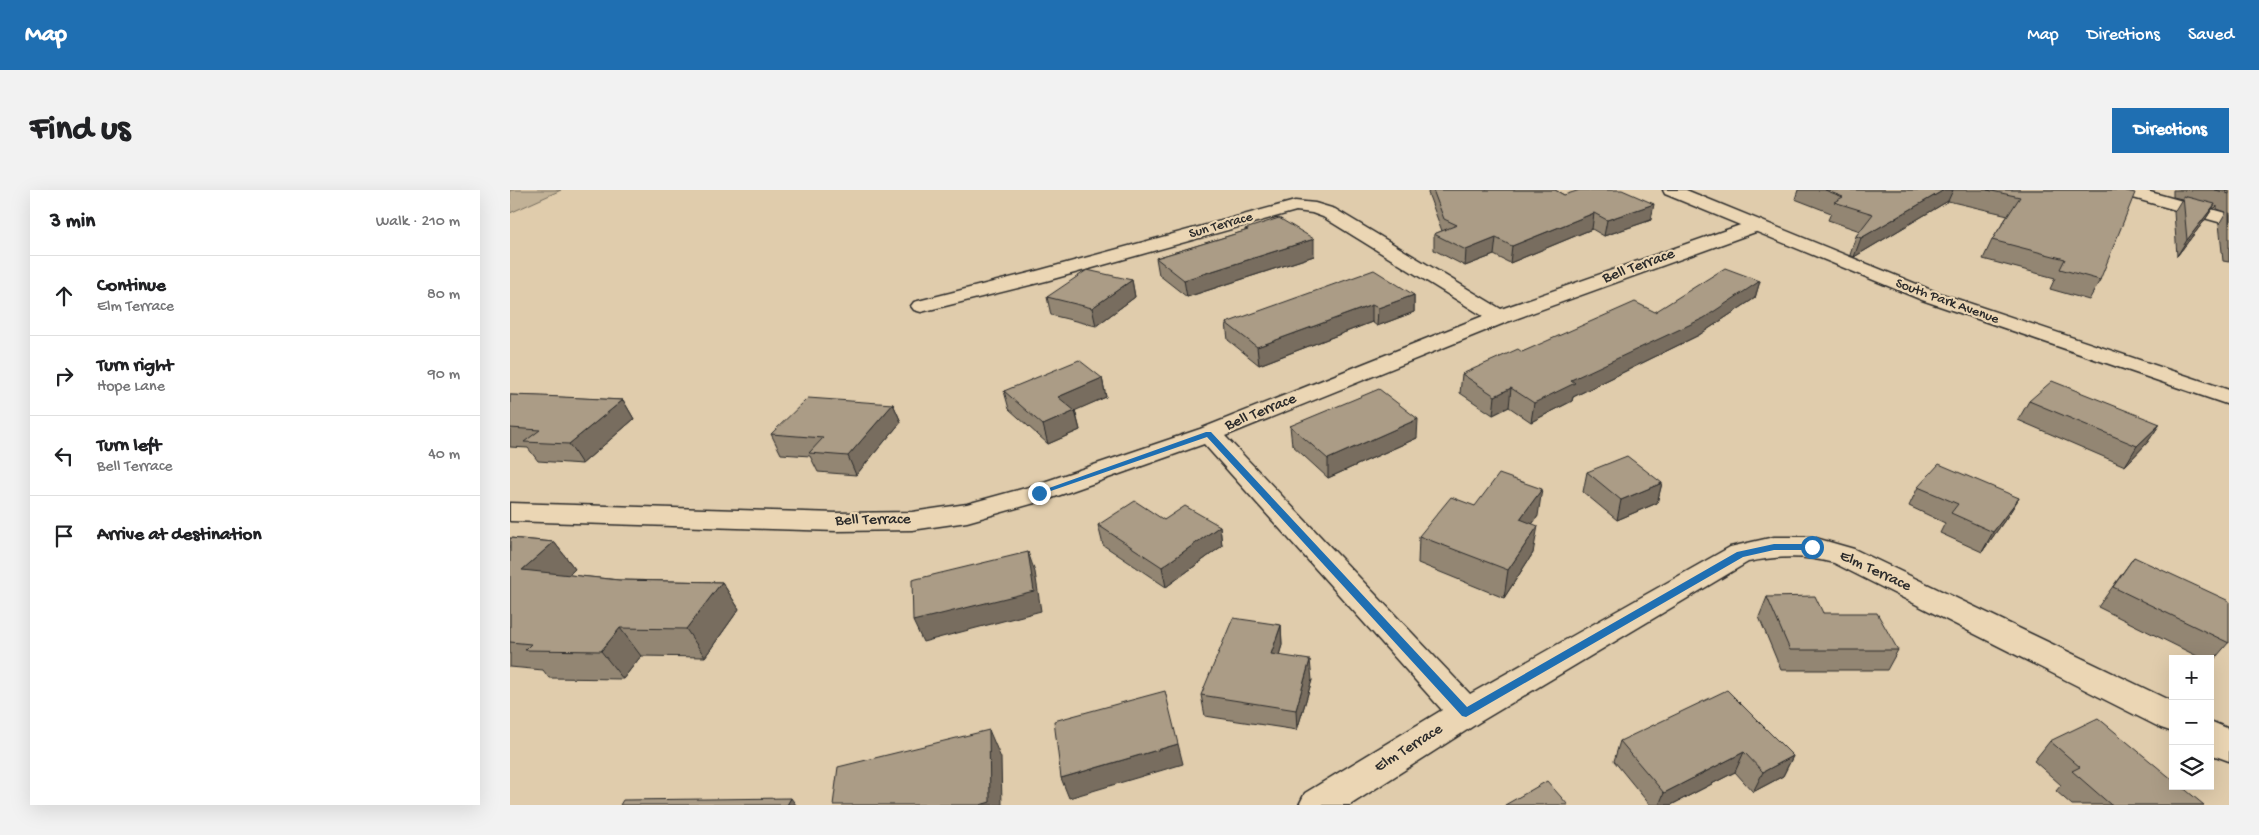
<!DOCTYPE html>
<html lang="en">
<head>
<meta charset="utf-8">
<style>
	:root { --surface:#fff; --page:#f2f2f2; --text:#202124; --muted:#757577; --line:#e0e0e0; --accent:#1f6fb2 }
	body { margin:0; font-family:"Gochi Hand",sans-serif; background:var(--page); color:var(--text) }
	.controls { position:absolute; right:15px; bottom:15px; display:grid; overflow:hidden; border-radius:0px; box-shadow:0 5px 20px #0002 }
	.controls button { width:45px; height:45px; display:grid; place-items:center; padding:0; border:0; border-bottom:1px solid var(--line); background:var(--surface); color:var(--text); font:25px sans-serif }
	.stop { position:absolute; width:15px; height:15px; margin:-11px; border:4px solid #1f6fb2; border-radius:50%; background:#fff }
	.stop.end { background:#1f6fb2; border-color:#fff; box-shadow:0 1px 5px #0008 }
	.list { margin:0; padding:0; list-style:none }
	h2 { display:flex; justify-content:space-between; align-items:center; height:65px; margin:0; padding:0 20px; font-size:21px }
	h2 small { font-size:16px; font-weight:400; color:var(--muted) }
	.list li { display:grid; grid-template-columns:32px 1fr auto; gap:15px; align-items:center; box-sizing:border-box; height:80px; padding:0 20px; border-top:1px solid var(--line) }
	.list b { display:block; font-size:19px; white-space:nowrap }
	.list p { margin:0; font-size:16px; white-space:nowrap; color:var(--muted) }
	.list em { font-size:16px; font-style:normal; color:var(--muted) }
	.icon { flex:none; width:28px; height:28px; fill:none; stroke:currentColor; stroke-width:2; stroke-linecap:round; stroke-linejoin:round }
	.map { position:relative; flex:none; width:1719px; height:615px; overflow:hidden; border-radius:0px }
	header { display:flex; align-items:center; gap:30px; box-sizing:border-box; height:70px; padding:0 25px; background:var(--accent); color:#fff }
	header strong { font-size:24px }
	nav { display:flex; gap:28px; margin-inline-start:auto; font-size:18px }
	.intro { display:flex; align-items:center; justify-content:space-between; box-sizing:border-box; height:120px; padding:0 30px }
	h1 { margin:0; font-size:35px }
	.button { padding:12px 22px; border-radius:0px; background:var(--accent); color:#fff; font-size:18px; font-weight:700 }
	main { display:flex; gap:30px; padding:0 30px }
	aside { flex:1; background:var(--surface); border-radius:0px; box-shadow:0 5px 20px #0002 }
	.map>svg:first-child { display:block }
</style>
</head>
<body>
<header>
<strong>Map</strong>
<nav><a>Map</a><a>Directions</a><a>Saved</a></nav>
</header>
<div class="intro"><h1>Find us</h1><a class="button">Directions</a></div>
<main>
<aside>
<h2>3 min<small>Walk · 210 m</small></h2>
<ul class="list">
<li><svg class="icon" aria-label="ahead" viewBox="0 0 24 24"><path d="M12 20V5M6 11l6-6 6 6"/></svg><div><b>Continue</b><p>Elm Terrace</p></div><em>80 m</em></li>
<li><svg class="icon" aria-label="right" viewBox="0 0 24 24"><path d="M7 20v-9h11M14 6l5 5-5 5"/></svg><div><b>Turn right</b><p>Hope Lane</p></div><em>90 m</em></li>
<li><svg class="icon" aria-label="left" viewBox="0 0 24 24"><path d="M17 20v-9H6M10 6l-5 5 5 5"/></svg><div><b>Turn left</b><p>Bell Terrace</p></div><em>40 m</em></li>
<li><svg class="icon" aria-label="arrive" viewBox="0 0 24 24"><path d="M6 21V4h12l-3 4 3 4H6"/></svg><div><b>Arrive at destination</b></div></li>
</ul>
</aside>
<div class="map">
<svg width="1719" height="615" viewBox="0 0 1719 615">
	<rect width="100%" height="100%" fill="#e0ccac"/>
	<filter id="ink" filterUnits="userSpaceOnUse"><feTurbulence type="fractalNoise" baseFrequency=".02" numOctaves="2"/><feDisplacementMap in="SourceGraphic" scale="10" xChannelSelector="R" yChannelSelector="G"/><feConvolveMatrix kernelMatrix="1 2 1 2 8 2 1 2 1" color-interpolation-filters="sRGB"/></filter>
	<g filter="url(#ink)">
		<polygon fill="#c1b196" stroke="#766e60" points="0,0 51,0 0,23"/>
		<g fill="none" stroke-linecap="round" stroke-linejoin="round">
			<g stroke="#2b2b2b" stroke-width="3">
				<g id="minor">
					<polygon points="1607,0 1633,0 1719,24 1719,35 1609,4"/>
					<path d="M785,11L805,13L825,19L991,119L1239,32L1245,31L1251,32L1254,36L1251,40L997,132L715,246L960,504L1220,357L1264,347H1302L1344,359L1663,512V542L1651,538L1324,373C1294,365 1268,366 1238,372L968,533L840,615H789L795,603L932,520L694,254L539,309L457,332L402,340L327,341L0,331V313L327,323L402,322L457,314L519,297L690,239L973,126L813,27L802,23L786,21L536,91L411,122L404,120L401,116L404,112L523,82Z"/>
					<polygon points="1700,531 1719,539 1719,571 1700,564"/>
				</g>
			</g>
			<g stroke="#2b2b2b" stroke-width="3">
				<polygon id="tertiary" points="1153,0 1176,0 1426,102 1719,200 1719,215 1412,110 1155,4"/>
			</g>
			<use href="#minor" fill="#ebd6b4" fill-rule="evenodd"/>
			<use href="#tertiary" fill="#ebd6b4" fill-rule="evenodd"/>
		</g>
		<g fill="#938673" stroke="#2b2b2b">
			<polygon points="919,0 1045,0 1054,5 1141,30 1094,46 1082,39 1000,73 984,65 955,76 924,60 924,44 932,41 918,3"/>
			<polygon points="1288,0 1612,0 1590,90 1579,110 1540,99 1545,88 1473,69 1482,50 1498,25 1438,11 1344,67 1340,65 1346,46 1350,41 1318,30 1321,23 1285,9"/>
			<polygon points="1663,0 1719,0 1719,72 1713,71 1709,34 1716,22 1707,19 1707,16 1705,18 1703,18 1695,30 1667,66 1664,22 1672,9 1663,7"/>
			<polygon points="735,39 804,66 677,107 649,85 646,68 735,41"/>
			<polygon points="622,90 625,107 586,136 541,125 537,107"/>
			<polygon points="1250,91 1245,108 1189,145 1063,207 1062,211 1021,232 999,217 983,225 950,203 952,184 1012,162"/>
			<polygon points="904,105 904,122 867,136 862,132 749,175 718,150 716,133"/>
			<polygon points="592,188 596,207 565,220 570,240 538,254 499,219 494,201"/>
			<polygon points="0,205 113,210 124,229 72,274 28,271 18,258 0,257"/>
			<polygon points="1519,211 1650,234 1637,253 1615,276 1508,230"/>
			<polygon points="383,214 391,232 346,285 308,282 300,266 271,264 261,244"/>
			<polygon points="780,236 907,248 818,288 782,255"/>
			<polygon points="1077,282 1152,293 1147,313 1107,330 1073,302"/>
			<polygon points="1408,297 1509,308 1497,327 1472,362 1430,343 1435,333 1399,316"/>
			<polygon points="965,316 1028,326 1022,334 1023,363 994,408 908,373 909,346"/>
			<polygon points="654,330 710,336 712,356 656,397 593,355 588,335"/>
			<polygon points="0,348 44,352 65,379 59,385 109,390 212,392 229,419 195,467 131,466 113,489 39,488 33,480 0,477"/>
			<polygon points="1624,367 1719,452 1701,473 1700,469 1693,469 1588,417"/>
			<polygon points="1257,407 1313,423 1388,460 1377,480 1271,480 1249,427"/>
			<polygon points="771,435 772,455 769,465 802,490 787,540 695,526 691,505"/>
			<polygon points="1110,551 1283,566 1273,586 1243,602 1225,582 1161,615 1140,615 1104,571"/>
			<polygon points="1540,551 1694,615 1562,615 1546,601 1551,595 1524,571"/>
		</g>
		<g fill="#786d5e" stroke="#2b2b2b">
			<polygon points="1434,0 1443,0 1438,11 1344,67 1351,48"/>
			<polygon points="1144,14 1141,30 1094,46 1097,30"/>
			<polygon points="1705,14 1695,30 1667,66 1677,50"/>
			<polygon points="1084,23 1082,39 1000,73 1002,56"/>
			<polygon points="986,48 984,65 955,76 956,60"/>
			<polygon points="804,49 804,66 677,107 674,90"/>
			<polygon points="622,90 625,107 586,136 582,118"/>
			<polygon points="1250,91 1245,108 1189,145 1063,207 1062,211 1021,232 1024,213 1061,190"/>
			<polygon points="904,105 904,122 867,136 868,118"/>
			<polygon points="862,115 862,132 749,175 747,157"/>
			<polygon points="592,188 596,207 553,226 548,207"/>
			<polygon points="1001,198 999,217 983,225 985,206"/>
			<polygon points="113,210 124,229 72,274 59,254"/>
			<polygon points="383,214 391,232 346,285 338,266"/>
			<polygon points="565,221 570,240 538,254 533,235"/>
			<polygon points="908,229 907,248 818,288 818,269"/>
			<polygon points="1650,234 1637,253 1615,276 1627,256"/>
			<polygon points="1152,293 1147,313 1107,330 1111,310"/>
			<polygon points="1032,299 1028,326 1006,357 1010,329"/>
			<polygon points="1509,308 1497,327 1472,362 1483,342"/>
			<polygon points="710,336 712,356 656,397 652,377"/>
			<polygon points="1028,336 1023,363 994,408 998,380"/>
			<polygon points="44,352 65,379 34,408 12,380"/>
			<polygon points="518,362 525,382 531,421 413,452 403,431"/>
			<polygon points="212,392 229,419 195,467 176,439"/>
			<polygon points="771,435 772,455 763,485 761,464"/>
			<polygon points="110,438 131,466 113,489 91,461"/>
			<polygon points="800,470 802,490 787,540 786,520"/>
			<polygon points="479,540 491,568 492,615 470,615"/>
			<polygon points="668,554 673,574 559,608 551,588"/>
			<polygon points="1234,562 1225,582 1161,615 1149,615 1154,603"/>
			<polygon points="1283,566 1273,586 1243,602 1253,582"/>
			<polygon points="281,608 286,615 277,615"/>
		</g>
		<g fill="#ab9c86" stroke="#2b2b2b">
			<polygon points="923,0 1045,0 1054,5 1070,0 1112,0 1144,14 1097,30 1084,23 1002,56 986,48 956,60 924,44 947,35 934,29"/>
			<polygon points="1315,0 1434,0 1351,48 1346,46 1363,24 1324,12 1333,7"/>
			<polygon points="1477,0 1612,0 1625,3 1590,90 1550,79 1555,69 1482,50 1510,7"/>
			<polygon points="1705,0 1719,0 1719,4 1716,3 1716,0 1714,2"/>
			<polygon points="1673,6 1705,14 1677,50"/>
			<polygon points="769,28 804,49 674,90 646,68 738,40 735,39"/>
			<polygon points="1215,78 1250,91 1194,128 1061,190 1065,193 1024,213 1001,198 985,206 952,184 1008,159 1012,162 1125,112 1145,122"/>
			<polygon points="577,80 622,90 582,118 537,107"/>
			<polygon points="864,80 904,105 868,118 862,115 747,157 716,133"/>
			<polygon points="569,170 592,188 548,207 565,221 533,235 494,201"/>
			<polygon points="1542,191 1650,234 1627,256 1519,211"/>
			<polygon points="869,199 908,229 818,269 780,236"/>
			<polygon points="0,205 32,206 113,210 59,254 14,252 30,240 0,238"/>
			<polygon points="298,208 383,214 338,266 299,263 313,248 261,244"/>
			<polygon points="1117,266 1152,293 1111,310 1077,282"/>
			<polygon points="1429,274 1509,308 1483,342 1441,323 1448,314 1408,297"/>
			<polygon points="989,284 1032,299 1010,329 1028,336 998,380 909,346 941,307 965,316"/>
			<polygon points="625,311 654,330 675,316 710,336 652,377 588,335"/>
			<polygon points="0,348 44,352 12,380 109,390 212,392 176,439 110,438 91,461 15,460 21,454 0,452"/>
			<polygon points="518,362 524,401 403,431 402,390"/>
			<polygon points="1624,367 1719,411 1719,453 1603,397"/>
			<polygon points="1305,406 1313,423 1367,423 1388,460 1280,460 1257,407"/>
			<polygon points="723,428 771,435 761,464 800,470 786,520 691,505"/>
			<polygon points="1217,500 1283,566 1253,582 1234,562 1154,603 1110,551"/>
			<polygon points="655,501 668,554 551,588 544,531"/>
			<polygon points="1588,528 1663,590 1663,596 1671,596 1694,615 1601,615 1562,581 1570,577 1540,551"/>
			<polygon points="479,540 480,612 470,615 323,615 328,577"/>
			<polygon points="1037,591 1058,615 995,615"/>
			<polygon points="281,608 277,615 110,615 113,610"/>
		</g>
	</g>
	<polygon fill="#1f6fb2" points="696,242 701,242 957,517 1227,362 1264,354 1302,354 1307,357 1302,360 1264,360 1233,367 956,527 952,526 697,247 532,304 525,303"/>
	<g text-anchor="middle" dominant-baseline="central" stroke-width="4.5" stroke-linejoin="round" paint-order="stroke">
		<g font-size="14" fill="#2b2b2b" stroke="#ebd6b4">
			<text transform="translate(711 36) rotate(-16)">Sun Terrace</text>
			<text transform="translate(1437 112) rotate(20)">South Park Avenue</text>
		</g>
		<g font-size="16" fill="#2b2b2b" stroke="#ebd6b4">
			<text transform="translate(1129 77) rotate(-20)">Bell Terrace</text>
			<text transform="translate(751 223) rotate(-22)">Bell Terrace</text>
			<text transform="translate(363 331) rotate(-1)">Bell Terrace</text>
			<text transform="translate(1365 382) rotate(25)">Elm Terrace</text>
			<text transform="translate(899 559) rotate(-32)">Elm Terrace</text>
		</g>
	</g>
</svg>
<div class="controls">
<button>+</button>
<button>−</button>
<button><svg class="icon" aria-label="layers" viewBox="0 0 24 24"><path d="M12 4l9 5-9 5-9-5zM3 14l9 5 9-5"/></svg></button>
</div>
<div class="stop" style="left:1302px;top:357px"></div>
<div class="stop end" style="left:529px;top:303px"></div>
</div>
</main>
</body>
</html>
